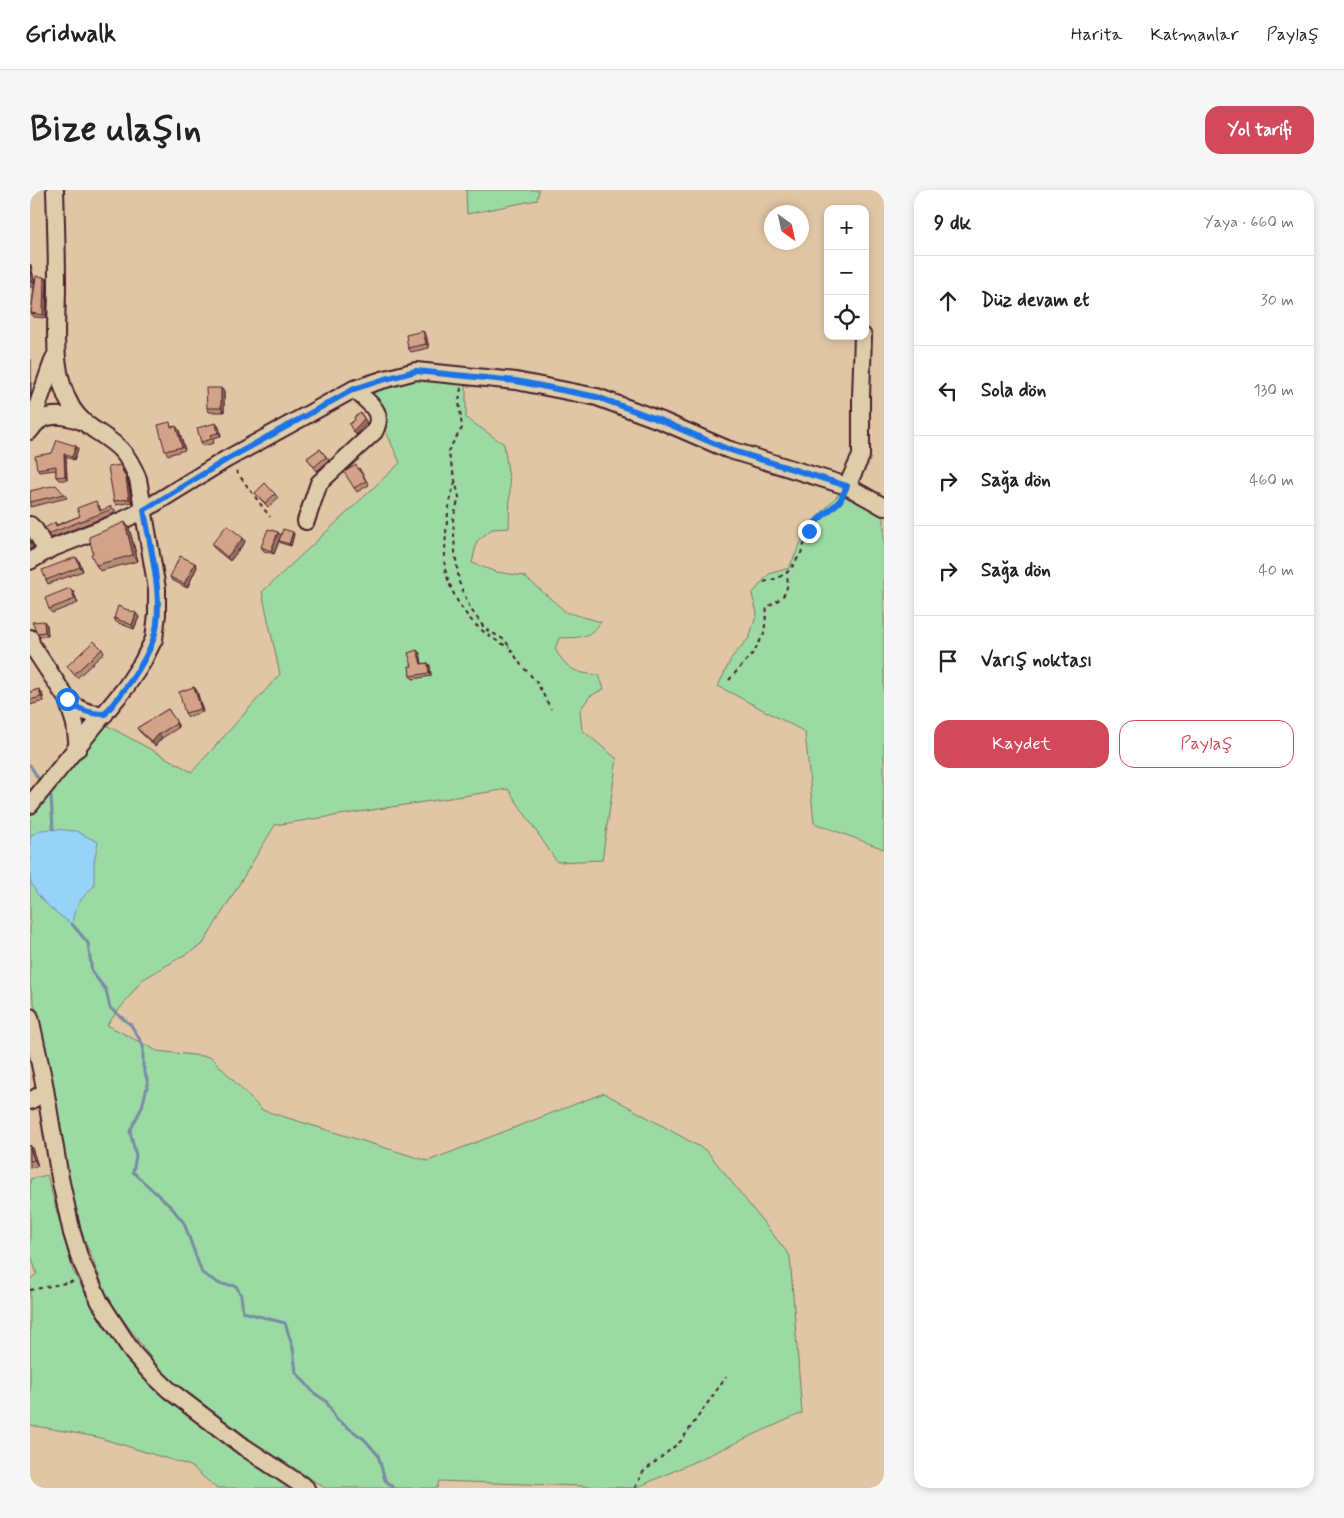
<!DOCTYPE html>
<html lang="tr">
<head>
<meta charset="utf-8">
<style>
	:root { --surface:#fff; --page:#f6f6f6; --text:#202124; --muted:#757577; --line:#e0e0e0; --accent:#d1495b }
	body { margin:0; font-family:Mynerve,sans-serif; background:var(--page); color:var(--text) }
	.controls { position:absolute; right:15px; top:15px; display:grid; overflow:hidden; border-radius:10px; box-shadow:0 2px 8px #0003 }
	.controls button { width:45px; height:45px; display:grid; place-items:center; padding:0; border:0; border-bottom:1px solid var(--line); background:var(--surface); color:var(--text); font:25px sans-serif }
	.compass { position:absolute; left:734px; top:15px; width:45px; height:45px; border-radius:50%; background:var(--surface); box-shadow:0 2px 8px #0003; rotate:147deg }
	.stop { position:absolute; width:15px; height:15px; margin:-11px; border:4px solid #1a73e8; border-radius:50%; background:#fff }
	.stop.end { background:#1a73e8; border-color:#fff; box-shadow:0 1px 5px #0008 }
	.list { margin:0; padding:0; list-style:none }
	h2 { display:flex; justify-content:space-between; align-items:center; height:65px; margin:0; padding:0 20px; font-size:21px }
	h2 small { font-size:16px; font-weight:400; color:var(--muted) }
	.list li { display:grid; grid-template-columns:32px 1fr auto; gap:15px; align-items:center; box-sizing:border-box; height:90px; padding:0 20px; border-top:1px solid var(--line) }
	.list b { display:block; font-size:19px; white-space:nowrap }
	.list em { font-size:16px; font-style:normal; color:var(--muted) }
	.actions { display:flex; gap:10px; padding:15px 20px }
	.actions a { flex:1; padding:11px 0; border:1px solid var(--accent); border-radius:15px; text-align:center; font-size:18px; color:var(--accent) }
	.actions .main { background:var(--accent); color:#fff }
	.icon { flex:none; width:28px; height:28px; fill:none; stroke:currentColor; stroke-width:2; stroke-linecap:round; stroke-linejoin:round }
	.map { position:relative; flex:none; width:854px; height:1298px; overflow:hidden; border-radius:15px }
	header { display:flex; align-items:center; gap:30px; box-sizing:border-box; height:70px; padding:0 25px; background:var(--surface); border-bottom:1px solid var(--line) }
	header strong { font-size:24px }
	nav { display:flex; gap:28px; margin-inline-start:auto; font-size:18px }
	.intro { display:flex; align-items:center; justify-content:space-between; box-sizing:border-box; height:120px; padding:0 30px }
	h1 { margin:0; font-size:35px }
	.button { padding:12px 22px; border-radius:15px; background:var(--accent); color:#fff; font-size:18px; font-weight:700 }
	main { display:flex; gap:30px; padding:0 30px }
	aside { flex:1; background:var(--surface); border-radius:15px; box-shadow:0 2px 8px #0003 }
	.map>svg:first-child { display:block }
</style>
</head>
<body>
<header>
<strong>Gridwalk</strong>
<nav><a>Harita</a><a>Katmanlar</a><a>Paylaş</a></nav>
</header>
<div class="intro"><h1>Bize ulaşın</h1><a class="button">Yol tarifi</a></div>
<main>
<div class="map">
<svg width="854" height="1298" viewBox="0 0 854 1298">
	<rect width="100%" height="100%" fill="#e0c6a4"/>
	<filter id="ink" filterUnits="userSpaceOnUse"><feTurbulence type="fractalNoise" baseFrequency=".02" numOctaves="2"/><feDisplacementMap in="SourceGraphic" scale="10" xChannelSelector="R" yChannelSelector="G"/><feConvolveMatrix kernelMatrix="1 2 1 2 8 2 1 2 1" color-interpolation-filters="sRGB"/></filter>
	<g filter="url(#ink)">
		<g fill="#9bdaa3" stroke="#727c67">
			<polygon points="436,0 509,0 507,10 437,24"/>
			<path d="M388,183L436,194V228L474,254L480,295L479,338L462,339L447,351L442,373L466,382L494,386L536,422L571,432C558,450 549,447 529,448L525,459C538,480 544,483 569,485L574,499L560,506L550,520L552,540L587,569L572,670L527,672L478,599L245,635L173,754L112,790L77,835L127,861L181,867L232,920L398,971L574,903L677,961L760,1066L772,1223L606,1298L409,1291L407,1298H295L221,1250L132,1183L78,1109L51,1040L35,977L15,857L0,796V623L76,535L162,582L250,484L232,402L370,273L337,198Z"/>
			<polygon points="809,304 854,326 854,659 784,633 775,542 688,496 702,467 719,448 727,423 722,404 739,384 759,378 778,337"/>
			<polygon points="17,985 43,1081 73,1136 119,1195 167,1230 205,1260 266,1298 186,1298 161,1276 67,1247 0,1235 0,1089 7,1084 0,1063 0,989"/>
		</g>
		<path fill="#96d3f7" stroke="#788ba5" d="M23,639L46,641L68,652L64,673V696C52,707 44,716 42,734C26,723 5,708 0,689C0,678 0,658 0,646L11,640Z"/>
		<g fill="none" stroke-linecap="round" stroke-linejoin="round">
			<g stroke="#788ba5" stroke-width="3">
				<polyline points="0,575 9,590"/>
				<polyline points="21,606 23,639"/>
				<polyline points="42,734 58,753 62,782 76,800 80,818 101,835 113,855 113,876 118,893 112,917 100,941 106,966 103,982 142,1018 154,1033 172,1083 190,1094 206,1096 211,1105 213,1122 255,1133 263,1158 266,1182 284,1203 296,1211 306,1229 334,1249 348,1265 355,1290 364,1298"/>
			</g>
			<g stroke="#4a1f2b" stroke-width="20">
				<g id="minor">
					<polyline points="0,237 24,168"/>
					<path d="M0,241C11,221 33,224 51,231"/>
					<polyline points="817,296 831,266 831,207 833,146"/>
					<path d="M276,331L289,293L344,242C356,221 338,213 324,199"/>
					<polyline points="0,335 5,340 17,361"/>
					<polyline points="0,371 20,359 89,332 114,320 195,270 324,199 352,190 386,181 486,191 567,207 632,231 697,259 817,296 854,317"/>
					<polyline points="0,448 1,454 37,509 45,534 48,558"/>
					<path d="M37,509C47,520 60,525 75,524"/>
					<path d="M0,615L96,497L112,473L124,449L127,424V399L108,289C104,279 99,268 91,260C76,244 54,238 42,218C20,180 27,137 27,95C27,64 26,32 25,0"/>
					<polyline points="0,827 14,893 30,988 42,1043 50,1069 70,1112 103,1163 120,1182 139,1200 214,1257 276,1298"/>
					<polyline points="0,911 15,902"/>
				</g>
			</g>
			<g stroke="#4a1f2b" stroke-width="2" stroke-dasharray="4 4" stroke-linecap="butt">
				<polyline points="431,198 429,211 432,238 418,261 429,307 423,329 425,362 429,392 440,418 455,439 475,450 491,475 506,491 521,519"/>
				<polyline points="206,281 240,327"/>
				<path d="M425,292C418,314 416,337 415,360C415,366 414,374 415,379C424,415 445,442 479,457"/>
				<polyline points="734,392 748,388 760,380 771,363 779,341 812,307"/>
				<path d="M699,490L723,463L734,444L737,417C755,407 759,403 757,382"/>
				<polyline points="0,1100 46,1091"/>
				<polyline points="605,1298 613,1282 651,1251 696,1187"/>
			</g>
			<use href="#minor" stroke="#decdaa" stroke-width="16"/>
		</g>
		<g fill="#b58c75" stroke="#4a1f2b">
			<polygon points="0,74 1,75 5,94 14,87 17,91 16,128 4,127 1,123 4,97 0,97"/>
			<polygon points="396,145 399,158 381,162 378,158"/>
			<polygon points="194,201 194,222 179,222 177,218"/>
			<polygon points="143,237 149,240 155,260 138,265 135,261"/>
			<polygon points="189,237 191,246 183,248 184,253 173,256 171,252"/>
			<polygon points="46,256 48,259 44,270 36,267 37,290 29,290 26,287 26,280 9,282 7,279 22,263"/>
			<polygon points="290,259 299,270 287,281 277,268"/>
			<polygon points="90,275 92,279 98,292 102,312 86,315 84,311"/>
			<polygon points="329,278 339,295 327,302 324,298"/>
			<polygon points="0,301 34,304 37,308 0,317"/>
			<polygon points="225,303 245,304 248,308 238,317"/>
			<polygon points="69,315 71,321 85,319 85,323 21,348 18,344 25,332 27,335 50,326"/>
			<polygon points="99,338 108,371 70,381 66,375 63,363"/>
			<polygon points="248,342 251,346 264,344 261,356 251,353 249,351 250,349 244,364 234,361 231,357"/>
			<polygon points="213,348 215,352 200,371 184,358 182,354"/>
			<polygon points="0,351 3,357 0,359"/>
			<polygon points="49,371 53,381 18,394 16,390"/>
			<polygon points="165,373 167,377 157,398 142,390 140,387"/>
			<polygon points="43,401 48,413 22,423 19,419"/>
			<polygon points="109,427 104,439 86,432 84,428"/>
			<polygon points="17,435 18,446 10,447 7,443"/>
			<polygon points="72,459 74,463 47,488 37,476"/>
			<polygon points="387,460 390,463 392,474 398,473 400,476 401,486 383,489 380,486 382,476"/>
			<polygon points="164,497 167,501 173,522 158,527 155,523"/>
			<polygon points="9,499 12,503 14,511 0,515 0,502"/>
			<polygon points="138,519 148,535 148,538 132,548 125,556 110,542 107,538"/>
			<polygon points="0,955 2,958 8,976 0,978"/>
		</g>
		<g fill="#93725f" stroke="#4a1f2b">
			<polygon points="0,74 1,75 5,96 2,91 0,82"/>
			<polygon points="14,87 17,91 16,128 13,125"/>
			<polygon points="393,141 396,145 399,158 396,154"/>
			<polygon points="0,168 1,170 1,202 0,207"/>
			<polygon points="191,198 194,201 194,222 191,218"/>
			<polygon points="331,223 337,233 326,245 323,241"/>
			<polygon points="186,233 189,237 191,246 188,243"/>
			<polygon points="146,236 149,240 155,260 152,257"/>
			<polygon points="46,256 48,259 44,270 42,267"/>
			<polygon points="34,264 36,267 37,290 35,286"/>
			<polygon points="90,275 92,279 98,292 102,312 99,309"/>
			<polygon points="95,332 99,338 108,371 103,365"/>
			<polygon points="248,342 251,346 244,364 241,361"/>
			<polygon points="263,342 264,344 261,356 259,354"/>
			<polygon points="213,348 215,352 200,371 197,367"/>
			<polygon points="46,367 49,371 53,381 50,377"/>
			<polygon points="165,373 167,377 157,398 154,394"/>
			<polygon points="40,398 43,401 48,413 45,409"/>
			<polygon points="106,423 109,427 104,439 102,435"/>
			<polygon points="14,431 17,435 18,446 15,442"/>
			<polygon points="387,460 390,463 393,478 391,474"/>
			<polygon points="398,473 400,476 401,486 399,483"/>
			<polygon points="164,497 167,501 173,522 171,519"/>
			<polygon points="9,499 12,503 14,511 11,507"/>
			<polygon points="138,519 148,535 148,538 146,534"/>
			<polygon points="129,544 132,548 125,556 122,552"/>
			<polygon points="0,955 2,958 8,976 4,970 0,958"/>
		</g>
		<g fill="#d2a388" stroke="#4a1f2b">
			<polygon points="0,82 2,91 0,92"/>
			<polygon points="6,86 14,87 13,125 1,123"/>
			<polygon points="393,141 396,154 378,158 376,145"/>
			<polygon points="176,198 191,198 191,218 177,218"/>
			<polygon points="331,223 334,229 323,241 319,234 325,230 324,227"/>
			<polygon points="140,232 141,237 146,236 152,257 135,261 128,235"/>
			<polygon points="186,233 188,243 180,245 182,249 171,252 167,238"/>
			<polygon points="27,250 46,256 42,267 34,264 35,286 26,287 26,276 7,279 5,266 22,263"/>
			<polygon points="290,259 296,267 284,277 277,268"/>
			<polygon points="90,275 96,288 99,309 84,311 78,277"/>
			<polygon points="326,275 336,291 324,298 314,282"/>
			<polygon points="235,293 245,304 235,313 225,303"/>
			<polygon points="26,295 34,304 0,312 0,301"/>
			<polygon points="66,311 70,321 82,316 82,319 18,344 15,338 25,332 26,336 50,326 47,318"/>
			<polygon points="95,332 103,365 66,375 61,364 63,363 59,347"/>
			<polygon points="197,335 213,348 197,367 182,354"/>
			<polygon points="238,339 248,342 241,361 231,357"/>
			<polygon points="253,339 263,342 259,354 249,351"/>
			<polygon points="150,366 165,373 154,394 140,387"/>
			<polygon points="46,367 50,377 16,390 12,380"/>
			<polygon points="40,398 45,409 19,419 15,408"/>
			<polygon points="88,416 106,423 102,435 84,428"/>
			<polygon points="14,431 15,442 7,443 2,432"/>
			<polygon points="64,451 72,459 44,484 37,476"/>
			<polygon points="387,460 391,474 398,473 399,483 380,486 379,476 382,476 378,463"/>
			<polygon points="164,497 171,519 155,523 149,502"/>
			<polygon points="9,499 11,507 0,510 0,502"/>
			<polygon points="138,519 146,531 146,534 129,544 122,552 107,538"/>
			<polygon points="0,958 4,970 0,971"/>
		</g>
	</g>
	<g fill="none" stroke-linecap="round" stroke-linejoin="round" filter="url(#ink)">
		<path stroke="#1a73e8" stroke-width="6" d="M37,509C47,520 60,524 75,524C93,502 113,478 123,450C136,415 120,357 114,320L196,270L324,199L352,190L386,181L486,191L567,207L632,231L697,259L817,296L810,311L788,330L779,341"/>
	</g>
</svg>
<div class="controls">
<button>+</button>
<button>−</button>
<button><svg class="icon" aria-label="locate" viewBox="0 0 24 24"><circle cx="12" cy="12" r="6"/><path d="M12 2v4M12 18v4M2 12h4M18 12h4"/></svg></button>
</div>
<svg class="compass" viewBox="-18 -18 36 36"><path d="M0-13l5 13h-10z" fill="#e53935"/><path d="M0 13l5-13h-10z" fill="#757577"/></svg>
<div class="stop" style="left:37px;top:509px"></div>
<div class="stop end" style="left:779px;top:341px"></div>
</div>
<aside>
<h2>9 dk<small>Yaya · 660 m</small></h2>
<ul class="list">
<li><svg class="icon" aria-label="ahead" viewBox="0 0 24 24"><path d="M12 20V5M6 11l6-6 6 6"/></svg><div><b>Düz devam et</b></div><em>30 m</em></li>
<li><svg class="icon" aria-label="left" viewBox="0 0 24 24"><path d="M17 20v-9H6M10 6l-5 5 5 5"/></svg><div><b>Sola dön</b></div><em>130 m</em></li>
<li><svg class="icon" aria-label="right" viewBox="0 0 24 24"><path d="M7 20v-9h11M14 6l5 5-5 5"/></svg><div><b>Sağa dön</b></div><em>460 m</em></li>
<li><svg class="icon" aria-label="right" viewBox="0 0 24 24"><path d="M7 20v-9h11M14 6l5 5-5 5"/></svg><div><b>Sağa dön</b></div><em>40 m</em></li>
<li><svg class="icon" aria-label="arrive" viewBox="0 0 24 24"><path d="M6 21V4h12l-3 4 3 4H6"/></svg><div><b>Varış noktası</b></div></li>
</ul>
<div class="actions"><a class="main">Kaydet</a><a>Paylaş</a></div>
</aside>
</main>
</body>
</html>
